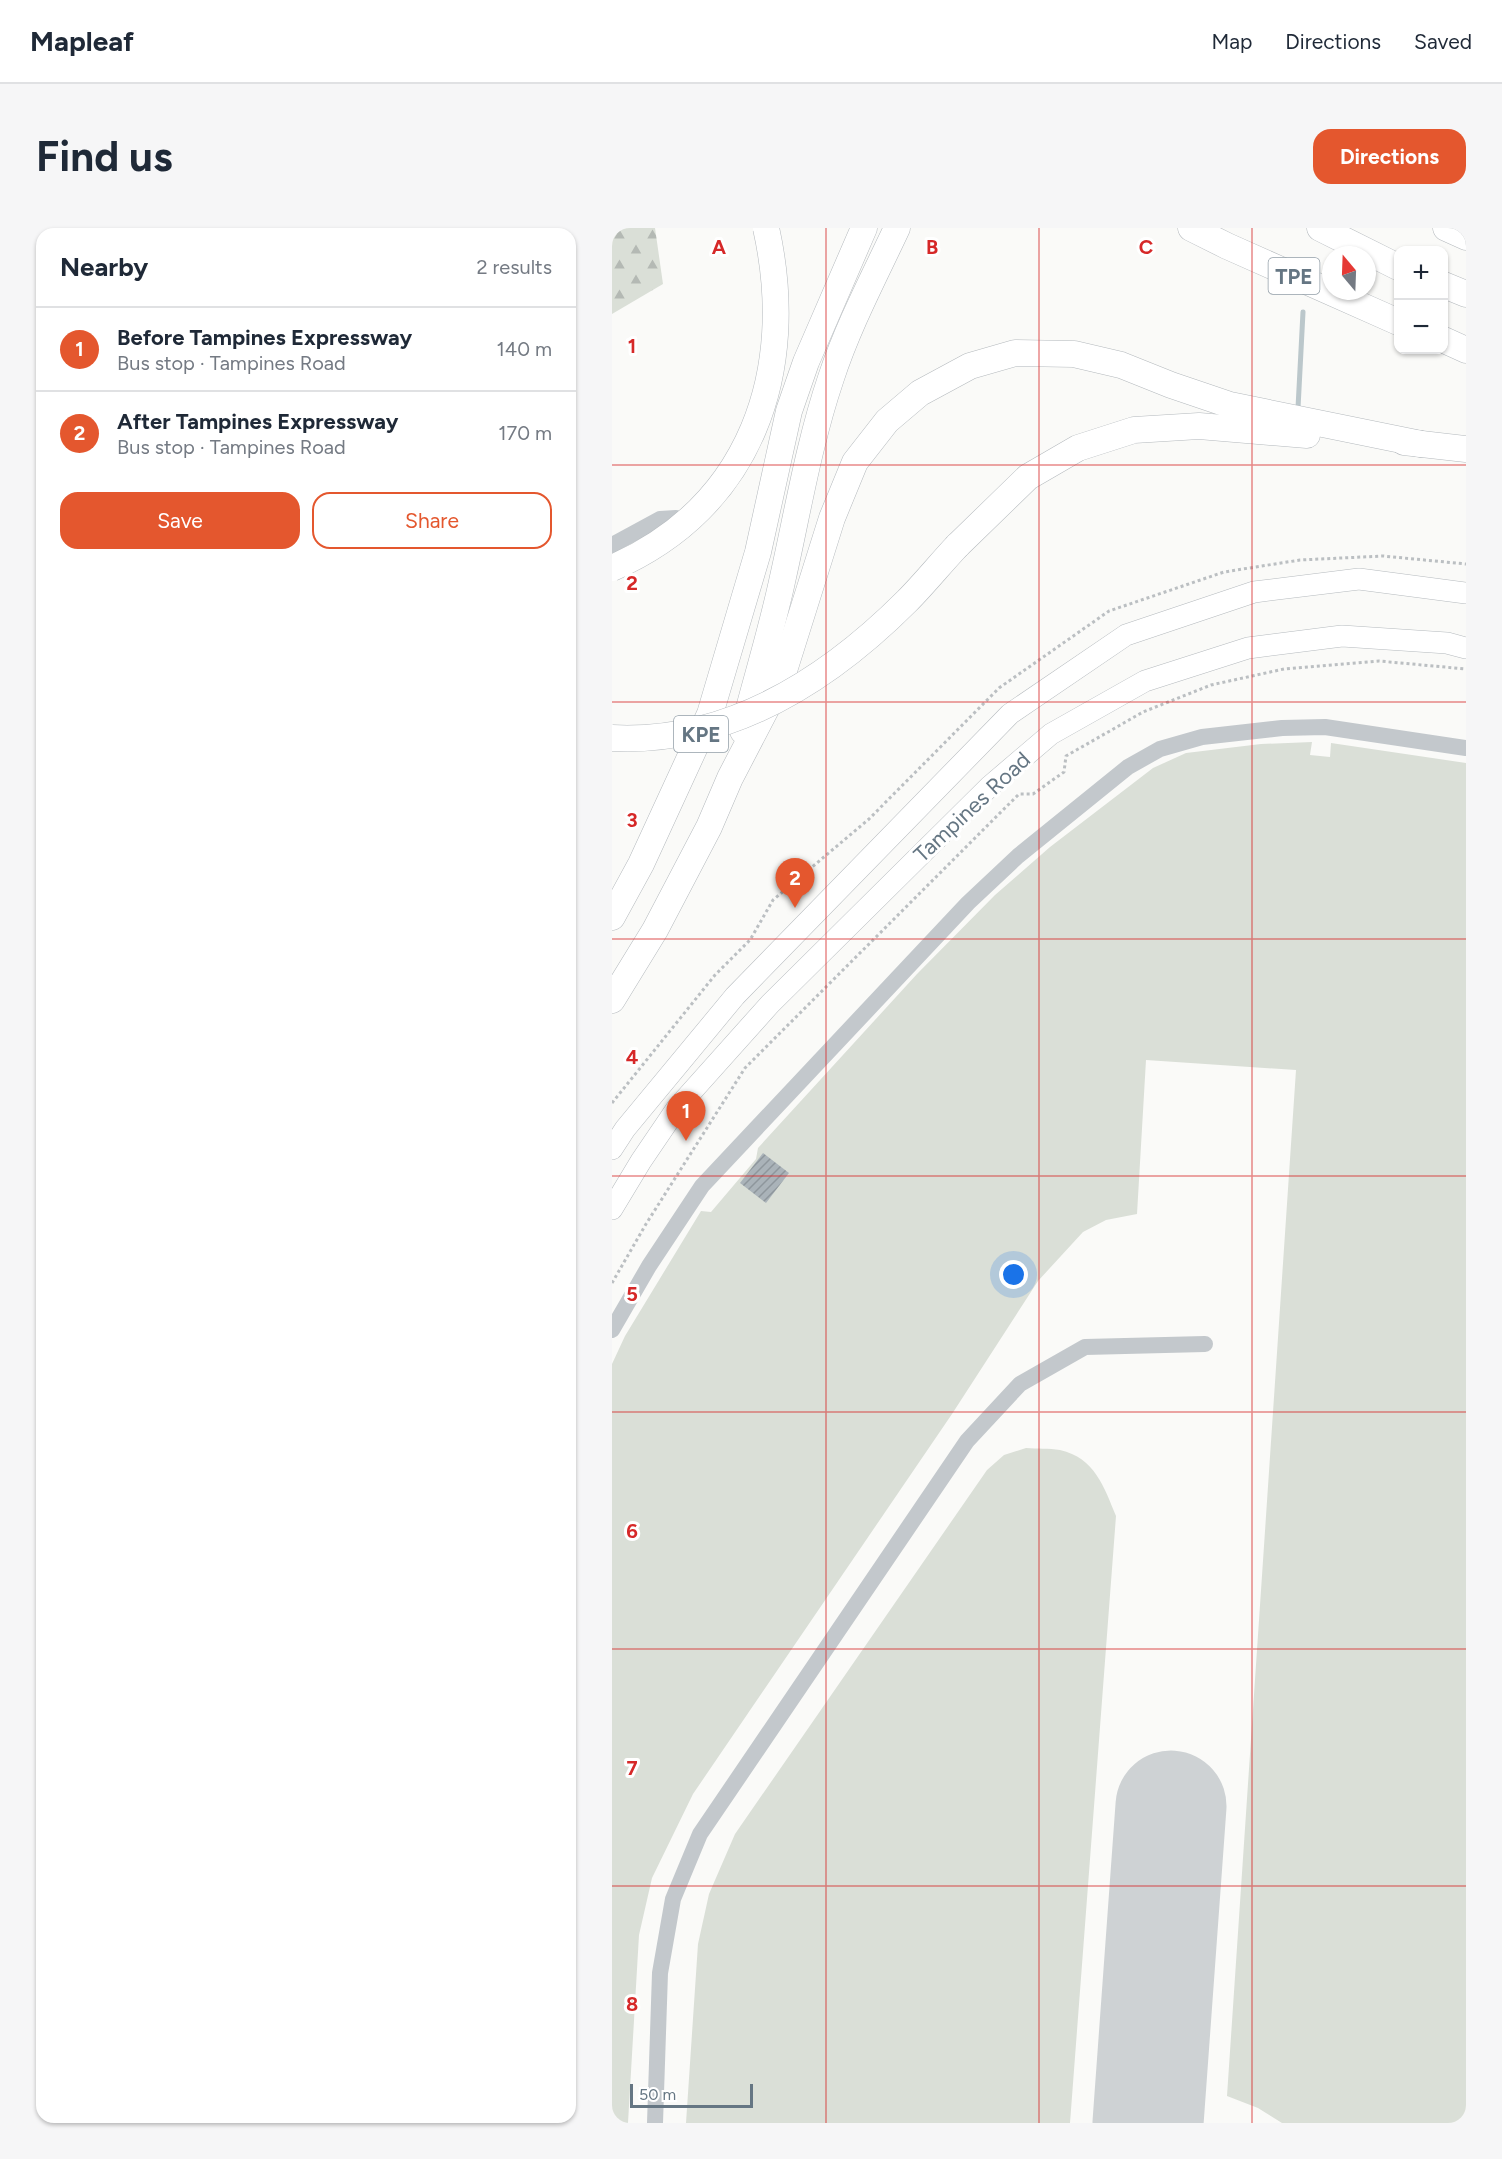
<!DOCTYPE html>
<html lang="en">
<head>
<meta charset="utf-8">
<style>
	:root { --surface:#fff; --page:#f6f6f7; --text:#1f2937; --muted:#747a83; --line:#e0e1e3; --accent:#e4572e }
	body { margin:0; font-family:Figtree,sans-serif; background:var(--page); color:var(--text) }
	.controls { position:absolute; right:18px; top:18px; display:grid; overflow:hidden; border-radius:12px; box-shadow:0 2px 4px #0004 }
	.controls button { width:54px; height:54px; display:grid; place-items:center; padding:0; border:0; border-bottom:2px solid var(--line); background:var(--surface); color:var(--text); font:30px sans-serif }
	.compass { position:absolute; left:710px; top:18px; width:54px; height:54px; border-radius:50%; background:var(--surface); box-shadow:0 2px 4px #0004; rotate:341deg }
	.scale { position:absolute; left:18px; bottom:15px; width:123px; box-sizing:border-box; padding-left:6px; border:3px solid #657683; border-top:0; font-size:16px; line-height:21px; white-space:nowrap; color:#657683; -webkit-text-stroke:4px #fff; paint-order:stroke }
	.you { position:absolute; left:402px; top:1047px; width:21px; height:21px; margin:-15px; border:4px solid #fff; border-radius:50%; background:#1a73e8; box-shadow:0 0 0 9px #1a73e833 }
	.badge { display:grid; place-items:center; width:39px; height:39px; border-radius:50%; background:var(--accent); color:#fff; font-size:20px; font-weight:700 }
	.pin { position:absolute; translate:-50% -50px; filter:drop-shadow(0 2px 3px #0008) }
	.pin::after { content:''; position:absolute; top:32px; width:21px; height:18px; background:inherit; clip-path:polygon(0 0,100% 0,50% 100%) }
	.list { margin:0; padding:0; list-style:none }
	h2 { display:flex; justify-content:space-between; align-items:center; height:78px; margin:0; padding:0 24px; font-size:26px }
	h2 small { font-size:20px; font-weight:400; color:var(--muted) }
	.list li { display:grid; grid-template-columns:39px 1fr auto; gap:18px; align-items:center; box-sizing:border-box; height:84px; padding:0 24px; border-top:2px solid var(--line) }
	.list b { display:block; font-size:22px; white-space:nowrap }
	.list p { margin:0; font-size:20px; white-space:nowrap; color:var(--muted) }
	.list em { font-size:20px; font-style:normal; color:var(--muted) }
	.actions { display:flex; gap:12px; padding:18px 24px }
	.actions a { flex:1; padding:14px 0; border:2px solid var(--accent); border-radius:18px; text-align:center; font-size:21px; color:var(--accent) }
	.actions .main { background:var(--accent); color:#fff }
	.map { position:relative; flex:none; width:854px; height:1895px; overflow:hidden; border-radius:18px }
	header { display:flex; align-items:center; gap:36px; box-sizing:border-box; height:84px; padding:0 30px; background:var(--surface); border-bottom:2px solid var(--line) }
	header strong { font-size:28px }
	nav { display:flex; gap:33px; margin-inline-start:auto; font-size:21px }
	.intro { display:flex; align-items:center; justify-content:space-between; box-sizing:border-box; height:144px; padding:0 36px }
	h1 { margin:0; font-size:42px }
	.button { padding:15px 27px; border-radius:18px; background:var(--accent); color:#fff; font-size:21px; font-weight:700 }
	main { display:flex; gap:36px; padding:0 36px }
	aside { flex:1; background:var(--surface); border-radius:18px; box-shadow:0 2px 4px #0004 }
	.map>svg:first-child { display:block }
</style>
</head>
<body>
<header>
<strong>Mapleaf</strong>
<nav><a>Map</a><a>Directions</a><a>Saved</a></nav>
</header>
<div class="intro"><h1>Find us</h1><a class="button">Directions</a></div>
<main>
<aside>
<h2>Nearby<small>2 results</small></h2>
<ul class="list">
<li><span class="badge">1</span><div><b>Before Tampines Expressway</b><p>Bus stop · Tampines Road</p></div><em>140 m</em></li>
<li><span class="badge">2</span><div><b>After Tampines Expressway</b><p>Bus stop · Tampines Road</p></div><em>170 m</em></li>
</ul>
<div class="actions"><a class="main">Save</a><a>Share</a></div>
</aside>
<div class="map">
<svg width="854" height="1895" viewBox="0 0 854 1895">
	<defs>
		<pattern id="forest-firs" width="22" height="20" patternUnits="userSpaceOnUse" patternTransform="scale(1.5)"><rect width="22" height="20" fill="#dadfd7"/><path d="M5 1l3.5 6h-7zM16 11l3.5 6h-7z" fill="#b4b9b4"/></pattern>
		<pattern id="building-hatch" width="6" height="6" patternUnits="userSpaceOnUse" patternTransform="scale(1.5)"><rect width="6" height="6" fill="#aab3b9"/><path d="M-1 1l2-2M0 6l6-6M5 7l2-2" fill="none" stroke="#8e969c"/></pattern>
	</defs>
	<rect width="100%" height="100%" fill="#fafaf8"/>
	<g fill="#dadfd7">
		<polygon points="700,514 698,527 718,529 719,515 854,535 854,1895 670,1895 646,1880 615,1868 684,842 534,832 525,986 494,992 471,1004 426,1053 340,1186 81,1566 40,1650 27,1707 16,1895 0,1895 0,1136 13,1108 89,983 99,984 144,931 146,920 305,746 383,667 438,619 541,540 574,525 649,516"/>
		<path d="M414,1220C425,1221 437,1220 448,1222C483,1230 492,1259 504,1288L458,1895H74L86,1716L97,1666L123,1606L375,1242L392,1227Z"/>
	</g>
	<polygon fill="url(#forest-firs)" points="0,0 43,0 51,56 0,86"/>
	<g fill="none" stroke-linecap="round" stroke-linejoin="round">
		<polyline stroke="#bbc7cb" stroke-width="5" points="686,180 691,84"/>
		<polyline stroke="#ced2d4" stroke-width="111" points="536,1895 559,1578"/>
	</g>
	<polygon fill="url(#building-hatch)" points="151,925 177,945 154,975 128,955"/>
	<g fill="none" stroke-linecap="round" stroke-linejoin="round">
		<g stroke="#b5babe" stroke-width="22">
			<g id="major">
				<polyline points="0,921 13,901 123,768 398,486 514,407 642,364 747,351 854,365"/>
				<polyline points="0,981 29,933 65,880 158,776 378,558 439,506 533,453 636,420 730,408 835,415 854,420"/>
			</g>
		</g>
		<g stroke="#b4b9bd" stroke-width="27">
			<g id="highway">
				<polyline points="579,0 615,18 786,94"/>
				<polyline points="708,0 786,39"/>
				<polyline points="834,0 854,9"/>
				<polyline points="832,57 854,66"/>
				<polyline points="832,112 854,122"/>
				<polyline points="792,214 854,221"/>
				<polyline points="345,318 416,249 466,220 522,202 587,198 695,207"/>
				<path d="M131,503C144,452 160,401 171,349C186,282 197,215 219,150C236,98 262,49 285,0"/>
				<polyline points="0,689 29,636 98,486 146,324 177,183 194,134 252,0"/>
				<polyline points="0,772 43,702 97,599 118,550 169,452 220,290 243,234 275,193 308,165 358,138 403,125 462,126 509,137 559,157 618,177 809,216"/>
			</g>
		</g>
		<g stroke="#bbbfc2" stroke-width="3" stroke-dasharray="3 3" stroke-linecap="butt">
			<polyline points="0,875 103,747 138,712 161,672 257,591 387,460 497,383 612,344 688,332 771,328 854,336"/>
			<polyline points="0,1055 34,996 133,840 407,566 421,566 452,544 454,528 531,484 599,457 672,441 767,433 854,441"/>
		</g>
		<g stroke="#c3c8cc" stroke-width="16">
			<polyline points="0,317 48,291 64,290 75,296"/>
			<polyline points="0,1102 37,1038 90,958 356,675 406,628 516,539 548,521 590,509 670,500 713,499 854,520"/>
			<polyline points="43,1895 48,1745 61,1671 88,1606 355,1213 408,1156 473,1119 593,1116"/>
		</g>
		<use href="#major" stroke="#fff" stroke-width="21"/>
		<use href="#highway" stroke="#fff" stroke-width="26"/>
		<g stroke="#b4b9bd" stroke-width="27" stroke-linecap="butt">
			<g id="highway-bridge">
				<path d="M0,340C140,279 186,143 154,0"/>
				<path d="M0,510C116,516 216,452 295,373C312,356 328,336 345,318"/>
			</g>
		</g>
		<use href="#highway-bridge" stroke="#fff" stroke-width="26"/>
	</g>
	<path fill="none" stroke="#d62828" stroke-width="1.5" stroke-opacity="0.55" d="M214,0V1895M427,0V1895M640,0V1895M0,237H854M0,474H854M0,711H854M0,948H854M0,1184H854M0,1421H854M0,1658H854"/>
	<g text-anchor="middle" dominant-baseline="central" stroke-width="6" stroke-linejoin="round" paint-order="stroke">
		<g fill="#fff" stroke="#939fa8" stroke-width="1.5">
			<rect x="656.5" y="30" width="51" height="36" rx="4.5"/>
			<rect x="62" y="488" width="54" height="36" rx="4.5"/>
		</g>
		<g font-size="21" font-weight="bold" fill="#657683">
			<text x="682" y="48">TPE</text>
			<text x="89" y="506">KPE</text>
		</g>
		<g font-size="22" fill="#657683" stroke="#fff">
			<text transform="translate(360 579) rotate(-43)">Tampines Road</text>
		</g>
	</g>
	<g font-size="20" text-anchor="middle" font-weight="bold" fill="#d62828" stroke="#fff" stroke-width="6" stroke-linejoin="round" paint-order="stroke">
		<text x="107" y="26">A</text>
		<text x="320" y="26">B</text>
		<text x="534" y="26">C</text>
		<text x="20" y="125">1</text>
		<text x="20" y="362">2</text>
		<text x="20" y="599">3</text>
		<text x="20" y="836">4</text>
		<text x="20" y="1073">5</text>
		<text x="20" y="1310">6</text>
		<text x="20" y="1547">7</text>
		<text x="20" y="1783">8</text>
	</g>
</svg>
<div class="controls">
<button>+</button>
<button>−</button>
</div>
<svg class="compass" viewBox="-18 -18 36 36"><path d="M0-13l5 13h-10z" fill="#e53935"/><path d="M0 13l5-13h-10z" fill="#747a83"/></svg>
<div class="scale">50 m</div>
<div class="you"></div>
<div class="pin badge" style="left:74px;top:913px">1</div>
<div class="pin badge" style="left:183px;top:680px">2</div>
</div>
</main>
</body>
</html>
